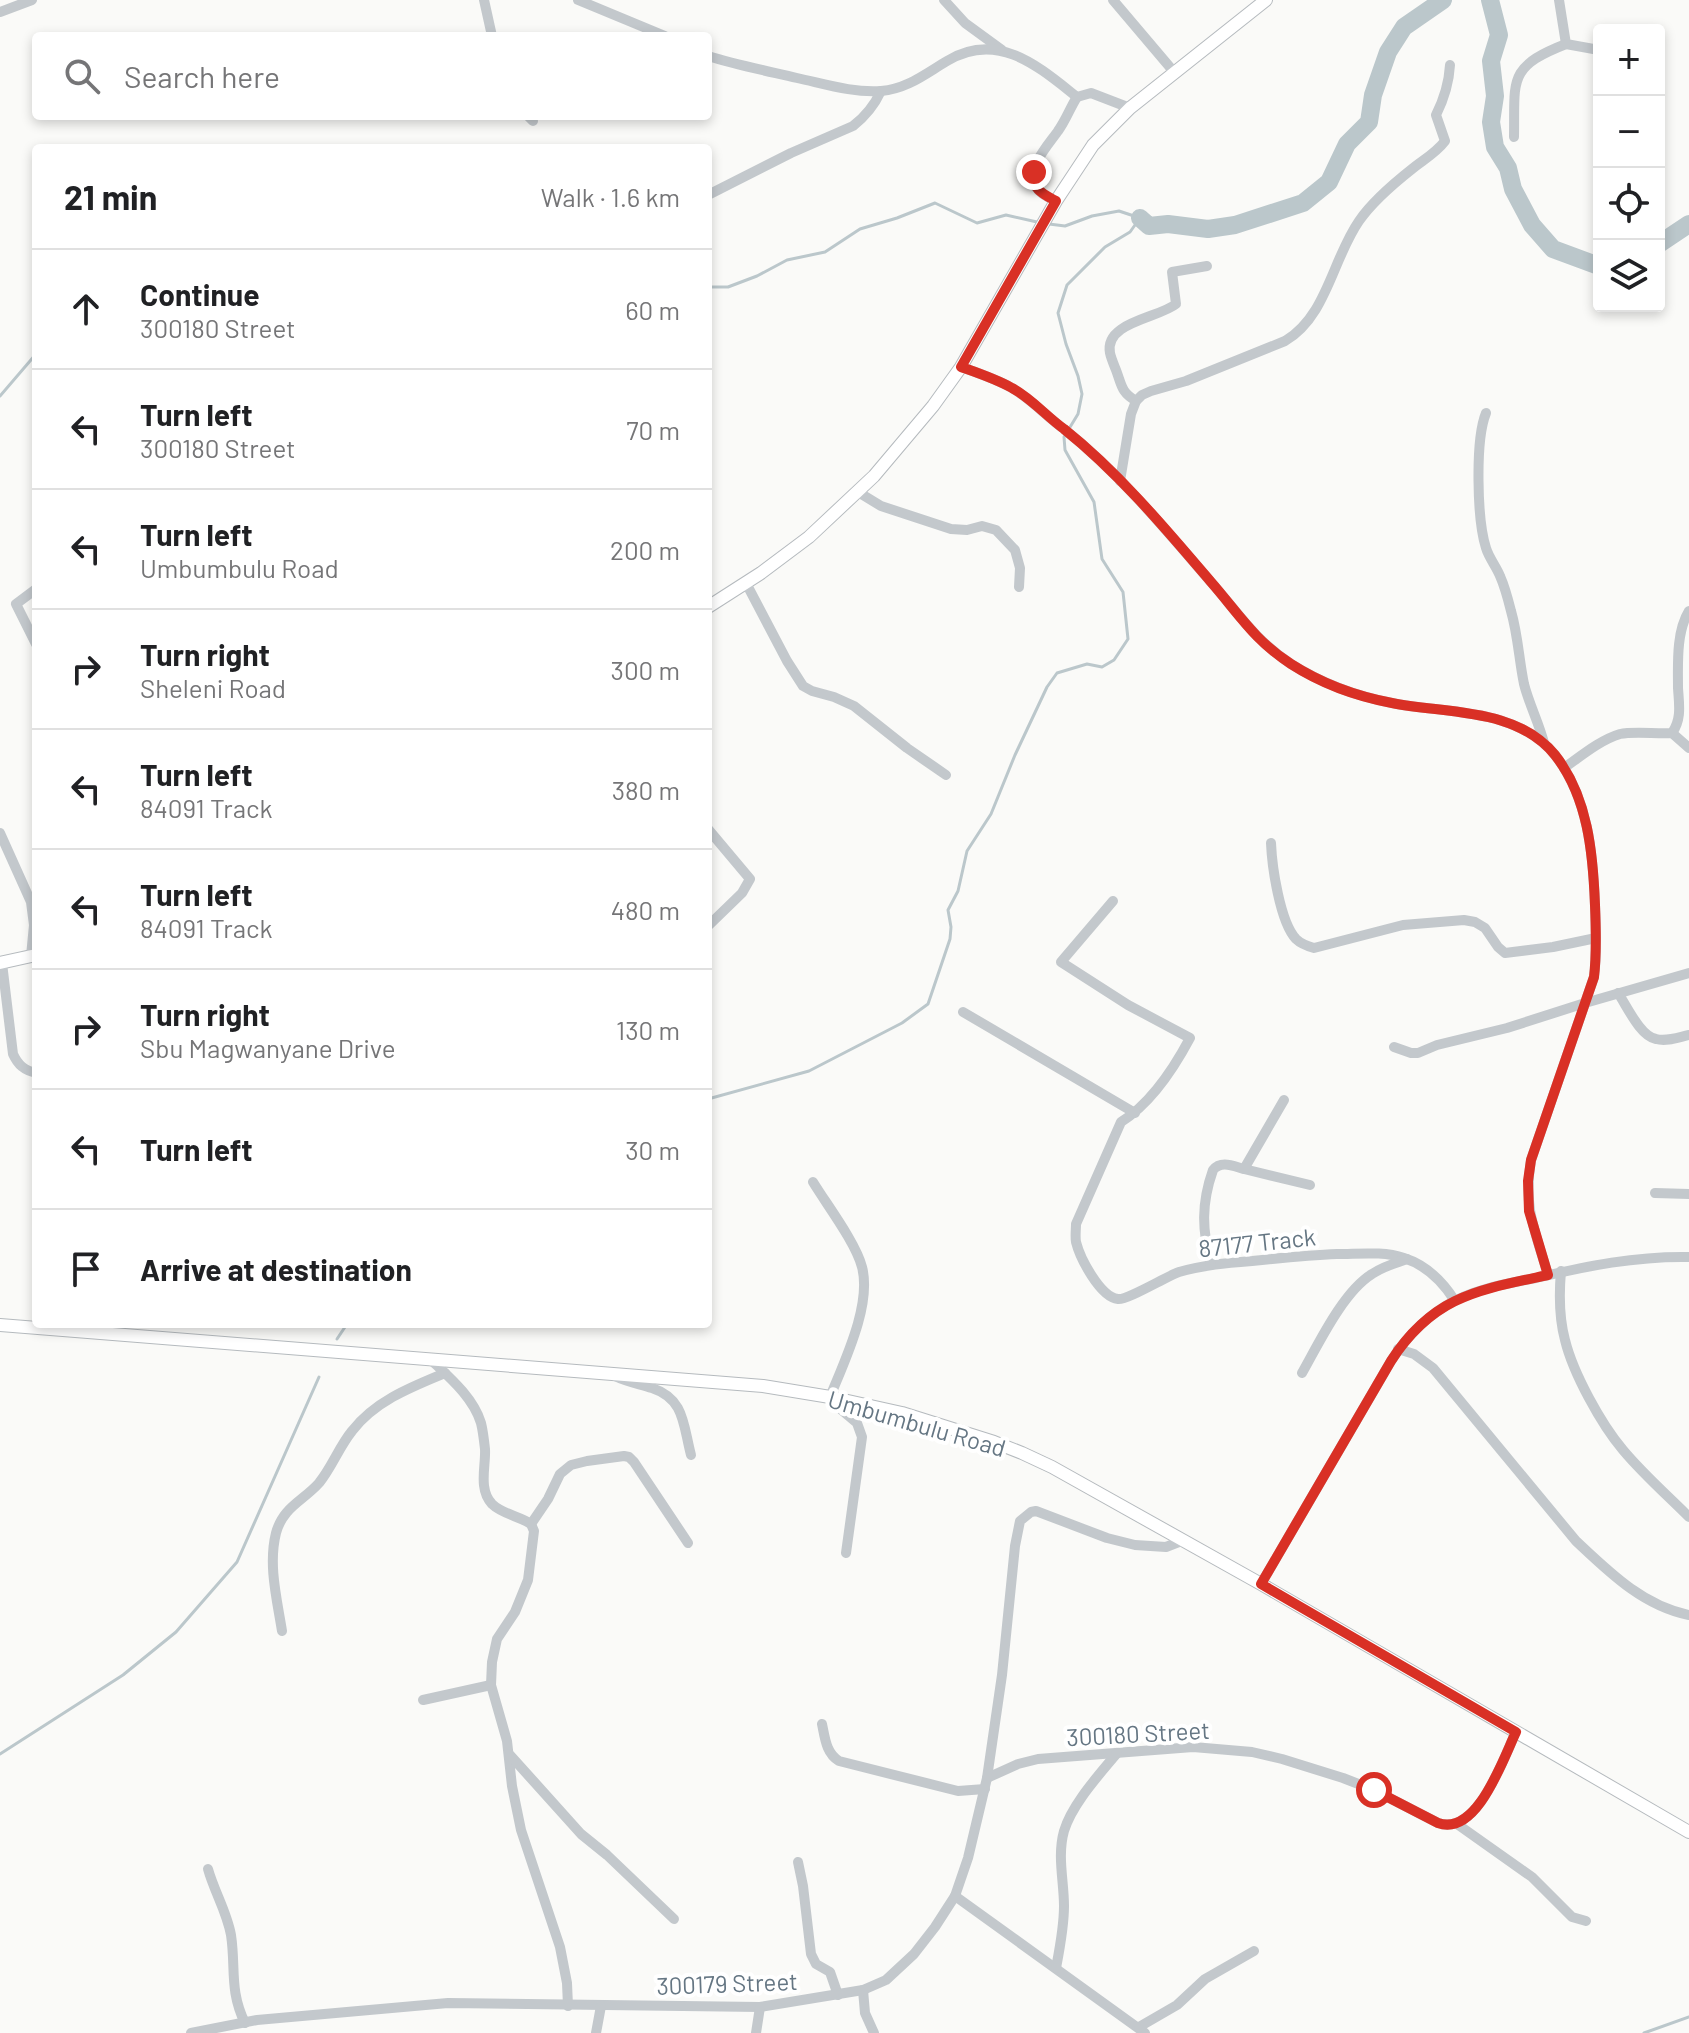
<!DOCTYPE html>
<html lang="en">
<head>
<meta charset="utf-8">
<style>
	:root { --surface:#fff; --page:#f6f6f6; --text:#202124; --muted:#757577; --line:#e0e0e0 }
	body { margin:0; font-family:Barlow,sans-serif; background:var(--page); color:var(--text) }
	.controls { position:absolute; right:24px; top:24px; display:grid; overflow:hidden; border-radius:8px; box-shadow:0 4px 12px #0003 }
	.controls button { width:72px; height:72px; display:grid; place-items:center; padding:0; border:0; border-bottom:2px solid var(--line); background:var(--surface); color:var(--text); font:40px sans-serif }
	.stop { position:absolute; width:24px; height:24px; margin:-18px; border:6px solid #d93025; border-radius:50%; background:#fff }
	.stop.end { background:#d93025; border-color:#fff; box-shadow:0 2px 8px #0008 }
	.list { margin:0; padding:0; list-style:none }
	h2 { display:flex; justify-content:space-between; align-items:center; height:104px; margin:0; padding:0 32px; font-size:34px }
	h2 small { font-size:26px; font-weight:400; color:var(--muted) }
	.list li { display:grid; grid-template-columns:52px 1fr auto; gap:24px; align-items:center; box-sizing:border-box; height:120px; padding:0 32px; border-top:2px solid var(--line) }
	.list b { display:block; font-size:30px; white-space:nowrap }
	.list p { margin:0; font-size:26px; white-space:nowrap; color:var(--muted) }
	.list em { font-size:26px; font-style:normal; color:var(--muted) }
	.icon { flex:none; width:44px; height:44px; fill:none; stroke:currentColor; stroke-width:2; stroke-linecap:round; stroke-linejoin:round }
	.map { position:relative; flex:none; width:1689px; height:2033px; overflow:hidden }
	.search { position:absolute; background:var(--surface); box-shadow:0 4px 12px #0003; left:32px; top:32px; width:680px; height:88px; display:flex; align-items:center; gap:20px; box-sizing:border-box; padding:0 28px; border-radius:8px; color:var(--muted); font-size:30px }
	.panel { position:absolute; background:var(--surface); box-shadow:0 4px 12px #0003; left:32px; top:144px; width:680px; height:1184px; border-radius:8px }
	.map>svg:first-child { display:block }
</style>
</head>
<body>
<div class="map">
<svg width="1689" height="2033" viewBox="0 0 1689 2033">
	<rect width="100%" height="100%" fill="#fafaf8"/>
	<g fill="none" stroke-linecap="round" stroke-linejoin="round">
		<g stroke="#bbc7cb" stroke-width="3">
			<polyline points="708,287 728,287 757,276 787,260 825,252 860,229 897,218 935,203 977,223 1006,215 1037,222"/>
			<polyline points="0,396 36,354"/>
			<polyline points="708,1099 809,1071 902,1023 928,1004 950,939 951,927 948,910 958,891 967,851 991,814 1015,755 1047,687 1057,673 1087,664 1102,667 1114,660 1128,639 1123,592 1102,559 1094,502 1065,450 1064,437 1078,414 1082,394 1078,376 1066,344 1058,313 1067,285 1105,247 1130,232 1140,218 1119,211 1092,216 1065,226 1049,224"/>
			<polyline points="337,1339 347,1324"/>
			<polyline points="0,1754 123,1675 176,1632 237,1562 319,1377"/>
			<polyline points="1644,2033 1689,2017"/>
		</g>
		<g stroke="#bbc7cb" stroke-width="18">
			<polyline points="1490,0 1499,35 1491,61 1495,96 1491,122 1495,147 1508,168 1513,189 1532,225 1553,249 1599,266"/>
			<polyline points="1140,218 1149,226 1168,224 1208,229 1235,225 1303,203 1329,182 1347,144 1369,122 1373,95 1388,52 1404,27 1443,0"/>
			<polyline points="1659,244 1689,224"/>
		</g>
		<g stroke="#b5babe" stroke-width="14">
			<g id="major">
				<polyline points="708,607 761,573 809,537 874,476 933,406 961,367 1056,201 1093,145 1130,108 1266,0"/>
				<polyline points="0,963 36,955"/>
				<polyline points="0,1325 763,1386 830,1397 902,1413 994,1442 1022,1453 1052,1467 1261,1584 1689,1832"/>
			</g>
		</g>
		<g stroke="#c3c8cc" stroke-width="10">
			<polyline points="484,0 492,36"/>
			<polyline points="578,0 665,36"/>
			<polyline points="944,0 965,23 1002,50"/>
			<polyline points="1113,0 1174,72"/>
			<polyline points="1559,0 1566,44 1599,50"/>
			<polyline points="0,12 32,0"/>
			<path d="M708,56C737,65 767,71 797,78C825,84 853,93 881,91C907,89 925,74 947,61C998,30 1039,67 1077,97L1091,93L1130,108"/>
			<polyline points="528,116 533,121"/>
			<path d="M1514,137C1515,80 1507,67 1566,44"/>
			<path d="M708,195L791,153L853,126C866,116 874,106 881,91"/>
			<path d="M1056,201C1049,198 1040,194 1036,187C1025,169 1049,144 1058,131C1066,120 1070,108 1077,97"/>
			<path d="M961,367C978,373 996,379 1012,388C1031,399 1046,416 1064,429C1119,473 1165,529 1211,582C1238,613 1255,640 1291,664C1323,684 1355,696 1392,703C1446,714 1516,707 1555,755C1588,797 1593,853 1595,905C1596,930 1597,953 1594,977L1531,1160C1523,1208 1535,1230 1548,1275"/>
			<path d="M1136,401C1121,392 1122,386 1116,370C1114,365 1111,358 1110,353C1104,322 1159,318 1176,304L1172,272L1207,266"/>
			<path d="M1486,413C1475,440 1477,520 1486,548C1489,558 1496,566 1500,576C1505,587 1508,599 1511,611C1518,635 1519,660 1524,684C1529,704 1539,723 1544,743"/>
			<path d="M1120,481L1131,414L1136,401L1142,395L1151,391L1186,381L1285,341C1327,316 1332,260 1359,221C1372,202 1393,184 1412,169C1423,160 1436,153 1445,141L1436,115C1444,99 1449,83 1450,65"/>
			<polyline points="858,492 881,506 951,529 967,530 982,526 996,530 1015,550 1020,568 1019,587"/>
			<polyline points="746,583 787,661 803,686 812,691 834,697 854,706 907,748 946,775"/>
			<polyline points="36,589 16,604 36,644"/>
			<polyline points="1672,733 1689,748"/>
			<path d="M1564,768C1581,756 1600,740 1620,734C1633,731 1657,734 1672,733C1682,719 1679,704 1678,688C1678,664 1676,632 1689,611"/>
			<polyline points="708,829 750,879 742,893 708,926"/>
			<polyline points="0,833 31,902 34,925 31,956"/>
			<path d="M1271,843C1272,867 1280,922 1296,939C1301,944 1307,946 1314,948L1403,925L1464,920L1475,922L1485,928L1498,947L1505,953L1553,947L1596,938"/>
			<path d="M1113,901L1061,962L1128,1005L1190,1038C1174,1068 1150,1104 1121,1122L1076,1224C1076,1230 1075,1236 1076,1242C1080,1258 1100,1297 1118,1299C1128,1300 1165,1277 1179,1272C1203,1265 1227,1263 1252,1261C1280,1258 1309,1255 1337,1254C1359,1254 1383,1251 1404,1258C1426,1265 1443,1282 1455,1301"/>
			<path d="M2,963L13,1054C18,1065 24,1070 36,1073"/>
			<path d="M1618,993C1627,1006 1640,1036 1656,1039C1667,1042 1679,1037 1689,1035"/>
			<polyline points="963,1012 1135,1113"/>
			<polyline points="1394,1047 1411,1053 1418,1053 1437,1045 1507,1028 1585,1003 1689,973"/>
			<polyline points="1244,1169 1310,1185"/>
			<path d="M813,1182C827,1205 856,1243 862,1267C872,1305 844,1362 830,1397"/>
			<polyline points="1655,1193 1689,1194"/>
			<path d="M1211,1265C1202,1230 1201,1204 1213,1170C1221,1160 1233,1166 1244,1169L1284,1100"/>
			<path d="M1561,1271C1559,1294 1559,1318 1565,1340C1573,1373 1601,1424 1623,1450C1643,1474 1667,1495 1689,1517"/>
			<path d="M1398,1349L1414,1354L1433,1368L1576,1541C1609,1572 1643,1606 1689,1615"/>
			<path d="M430,1359C449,1377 473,1397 481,1423C483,1431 484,1440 485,1449C486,1466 478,1489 492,1504C502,1514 519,1516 531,1524L534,1531L528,1580L515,1612L497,1639L492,1662L491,1685L507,1741L512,1786L521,1830L560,1947L567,1983L568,2006"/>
			<path d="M1302,1373C1319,1343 1343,1292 1372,1274C1382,1267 1395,1263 1407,1259"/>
			<path d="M615,1376C627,1382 640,1384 652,1388C685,1399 683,1425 691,1455"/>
			<polyline points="825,1396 857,1423 862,1437 846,1553"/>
			<polyline points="531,1524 548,1499 560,1474 571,1465 587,1461 624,1456 629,1457 634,1462 688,1543"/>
			<path d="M1261,1584L1391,1361C1405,1339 1424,1319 1447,1305C1474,1289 1505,1284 1536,1278C1587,1266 1636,1256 1689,1257"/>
			<path d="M282,1631C277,1599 268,1565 276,1533C283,1507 303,1501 319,1483C332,1467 339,1447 352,1431C375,1401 411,1387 445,1373"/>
			<polyline points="423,1700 491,1685"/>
			<path d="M822,1724C825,1738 826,1753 839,1761L946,1788L958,1791L985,1789"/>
			<polyline points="510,1755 581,1834 607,1855 674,1919"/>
			<path d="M987,1778L1018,1764L1038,1759L1193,1747L1252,1752L1282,1759L1343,1778L1374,1790L1438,1823C1477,1837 1503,1759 1516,1732"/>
			<polyline points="1457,1824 1532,1877 1572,1917 1586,1921"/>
			<polyline points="798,1862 803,1886 811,1954 816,1964 830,1972 838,1995"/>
			<path d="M208,1869C214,1891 227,1912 231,1935C236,1968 229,1990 245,2023"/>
			<polyline points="955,1896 1145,2033"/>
			<path d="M1056,1968C1060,1947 1064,1927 1064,1906C1064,1881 1057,1856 1064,1831C1072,1804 1099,1775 1117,1753"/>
			<polyline points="863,1990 865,2013 874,2033"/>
			<polyline points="1139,2027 1177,2005 1205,1979 1254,1951"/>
			<polyline points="191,2033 257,2020 448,2003 760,2007 863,1990 886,1980 914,1954 935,1927 955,1896 968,1858 987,1778 1002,1675 1015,1546 1020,1521 1031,1512 1036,1511 1107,1538 1135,1545 1166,1547 1184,1540"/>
			<polyline points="596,2033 601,2006"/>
			<polyline points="756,2033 760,2007"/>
		</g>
		<use href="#major" stroke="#fff" stroke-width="12"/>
	</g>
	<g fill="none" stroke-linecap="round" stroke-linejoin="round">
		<path stroke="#d93025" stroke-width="10" d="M1034,172C1031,189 1043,194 1056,201L961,367C978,373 996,379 1012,388C1031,398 1046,416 1064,429C1119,473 1165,528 1211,582C1239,614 1254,640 1291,664C1322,684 1355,696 1392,703C1446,714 1516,707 1555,755C1588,797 1593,853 1595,905C1596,929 1597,953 1594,977L1531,1160L1528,1181L1529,1211L1548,1275C1478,1290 1433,1296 1391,1361L1261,1584L1516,1732C1503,1759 1477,1837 1438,1823L1374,1790"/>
	</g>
	<g text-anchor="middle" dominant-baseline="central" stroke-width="8" stroke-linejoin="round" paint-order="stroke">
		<g font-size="24" fill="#657683" stroke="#fff">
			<text transform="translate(1257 1242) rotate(-6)">87177 Track</text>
			<text transform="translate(917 1423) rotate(16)">Umbumbulu Road</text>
			<text transform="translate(1138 1733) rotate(-3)">300180 Street</text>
			<text transform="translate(727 1983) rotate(-2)">300179 Street</text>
		</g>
	</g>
</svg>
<div class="controls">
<button>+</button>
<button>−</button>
<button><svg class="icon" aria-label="locate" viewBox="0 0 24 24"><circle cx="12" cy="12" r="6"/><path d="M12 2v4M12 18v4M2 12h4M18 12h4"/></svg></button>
<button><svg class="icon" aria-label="layers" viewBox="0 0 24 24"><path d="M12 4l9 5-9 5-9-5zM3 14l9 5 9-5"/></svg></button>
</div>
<div class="stop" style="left:1374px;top:1790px"></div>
<div class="stop end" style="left:1034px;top:172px"></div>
<div class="search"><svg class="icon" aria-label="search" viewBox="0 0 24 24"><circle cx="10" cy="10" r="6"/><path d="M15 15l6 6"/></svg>Search here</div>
<section class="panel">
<h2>21 min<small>Walk · 1.6 km</small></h2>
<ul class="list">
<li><svg class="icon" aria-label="ahead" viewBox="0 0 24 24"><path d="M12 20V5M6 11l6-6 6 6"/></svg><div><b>Continue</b><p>300180 Street</p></div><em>60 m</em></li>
<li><svg class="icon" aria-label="left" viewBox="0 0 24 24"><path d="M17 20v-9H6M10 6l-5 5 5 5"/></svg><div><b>Turn left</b><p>300180 Street</p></div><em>70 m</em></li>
<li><svg class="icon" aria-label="left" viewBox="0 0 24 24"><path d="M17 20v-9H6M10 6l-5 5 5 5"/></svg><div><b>Turn left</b><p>Umbumbulu Road</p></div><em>200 m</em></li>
<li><svg class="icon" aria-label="right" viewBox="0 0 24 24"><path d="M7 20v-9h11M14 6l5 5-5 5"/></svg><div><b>Turn right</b><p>Sheleni Road</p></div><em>300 m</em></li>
<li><svg class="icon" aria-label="left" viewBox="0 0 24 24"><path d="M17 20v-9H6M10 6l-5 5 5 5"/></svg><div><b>Turn left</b><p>84091 Track</p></div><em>380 m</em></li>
<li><svg class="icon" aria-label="left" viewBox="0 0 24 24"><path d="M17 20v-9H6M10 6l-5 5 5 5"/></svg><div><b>Turn left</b><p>84091 Track</p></div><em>480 m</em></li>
<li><svg class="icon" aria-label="right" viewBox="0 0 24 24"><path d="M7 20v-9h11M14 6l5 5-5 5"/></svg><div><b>Turn right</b><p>Sbu Magwanyane Drive</p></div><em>130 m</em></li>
<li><svg class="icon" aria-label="left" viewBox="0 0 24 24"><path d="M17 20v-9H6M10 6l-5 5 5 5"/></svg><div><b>Turn left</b></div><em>30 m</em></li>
<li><svg class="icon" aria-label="arrive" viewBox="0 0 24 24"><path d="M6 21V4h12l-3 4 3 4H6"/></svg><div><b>Arrive at destination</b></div></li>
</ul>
</section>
</div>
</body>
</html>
